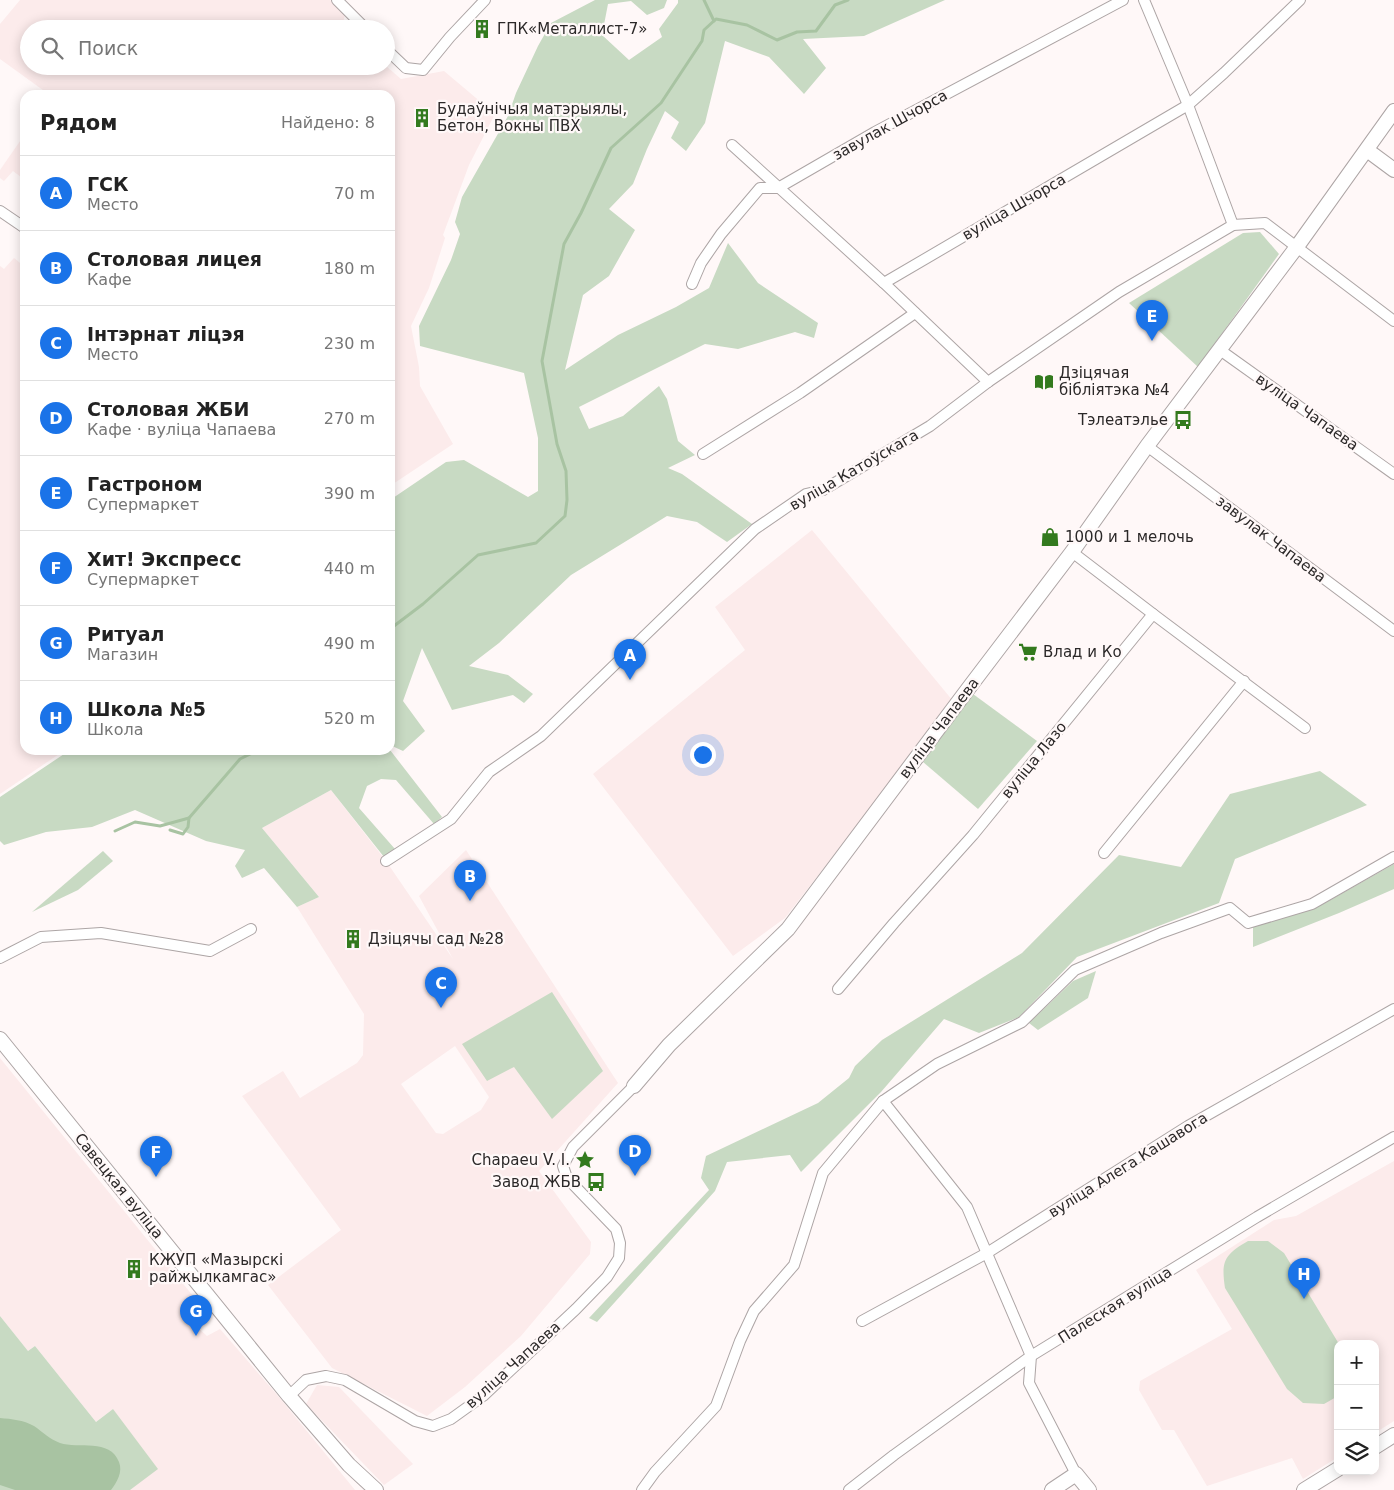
<!DOCTYPE html>
<html lang="ru">
<head>
<meta charset="utf-8">
<style>
	:root { --surface:#fff; --page:#f6f6f6; --text:#222; --muted:#767676; --line:#e0e0e0; --accent:#1a73e8 }
	body { margin:0; font-family:"DejaVu Sans",sans-serif; background:var(--page); color:var(--text) }
	.controls { position:absolute; right:15px; bottom:15px; display:grid; overflow:hidden; border-radius:10px; box-shadow:0 2px 12px #0003 }
	.controls button { width:45px; height:45px; display:grid; place-items:center; padding:0; border:0; border-bottom:1px solid var(--line); background:var(--surface); color:var(--text); font:25px sans-serif }
	.you { position:absolute; left:702px; top:754px; width:18px; height:18px; margin:-12px; border:4px solid #fff; border-radius:50%; background:#1a73e8; box-shadow:0 0 0 8px #1a73e833 }
	.badge { display:grid; place-items:center; width:32px; height:32px; border-radius:50%; background:var(--accent); color:#fff; font-size:16px; font-weight:700 }
	.pin { position:absolute; translate:-50% -41px; filter:drop-shadow(0 1px 2px #0008) }
	.pin::after { content:''; position:absolute; top:26px; width:18px; height:15px; background:inherit; clip-path:polygon(0 0,100% 0,50% 100%) }
	.list { margin:0; padding:0; list-style:none }
	h2 { display:flex; justify-content:space-between; align-items:center; height:65px; margin:0; padding:0 20px; font-size:21px }
	h2 small { font-size:16px; font-weight:400; color:var(--muted) }
	.list li { display:grid; grid-template-columns:32px 1fr auto; gap:15px; align-items:center; box-sizing:border-box; height:75px; padding:0 20px; border-top:1px solid var(--line) }
	.list b { display:block; font-size:19px; white-space:nowrap }
	.list p { margin:0; font-size:16px; white-space:nowrap; color:var(--muted) }
	.list em { font-size:16px; font-style:normal; color:var(--muted) }
	.icon { flex:none; width:28px; height:28px; fill:none; stroke:currentColor; stroke-width:2; stroke-linecap:round; stroke-linejoin:round }
	.map { position:relative; flex:none; width:1394px; height:1490px; overflow:hidden }
	.search { position:absolute; background:var(--surface); box-shadow:0 2px 12px #0003; left:20px; top:20px; width:375px; height:55px; display:flex; align-items:center; gap:12px; box-sizing:border-box; padding:0 18px; border-radius:28px; color:var(--muted); font-size:19px }
	.panel { position:absolute; background:var(--surface); box-shadow:0 2px 12px #0003; left:20px; top:90px; width:375px; height:665px; border-radius:15px }
	.map>svg:first-child { display:block }
</style>
</head>
<body>
<div class="map">
<svg width="1394" height="1490" viewBox="0 0 1394 1490">
	<rect width="100%" height="100%" fill="#fff8f8"/>
	<g fill="#fcebeb" fill-rule="evenodd">
		<polygon points="20,0 330,0 345,15 343,23 349,29 29,29 29,66 386,66 401,79 444,71 495,114 469,165 443,235 445,238 429,288 411,326 419,367 420,386 453,444 390,486 390,95 47,95 47,93 0,59 0,24"/>
		<polygon points="25,134 25,180 13,171 4,181 0,178 0,170"/>
		<polygon points="14,258 25,267 25,750 65,750 0,794 0,266 4,269"/>
		<polygon points="812,530 953,701 785,918 733,956 593,774 745,650 715,607"/>
		<path d="M331,790L386,861L453,959L419,896L466,850L618,1083L539,1171L591,1242L590,1254L521,1336L465,1387L427,1416L332,1368L268,1285L341,1230L242,1096L283,1071L300,1098L357,1063L363,1055L364,1014L297,907L319,897L262,828ZM455,1046L489,1097L481,1110L443,1134L436,1133L401,1084Z"/>
		<polygon points="0,1058 206,1312 197,1327 207,1336 220,1329 279,1397 355,1490 130,1490 113,1409 96,1422 35,1346 28,1351 0,1316"/>
		<polygon points="1394,1161 1394,1421 1375,1433 1375,1344 1338,1344 1338,1457 1303,1479 1292,1458 1207,1486 1174,1430 1162,1430 1139,1390 1140,1381 1232,1329 1196,1270 1274,1220 1296,1216"/>
		<polygon points="317,1385 339,1387 413,1464 384,1485 306,1404"/>
	</g>
	<g fill="#c8dac3">
		<polygon points="595,0 667,0 664,8 647,15 631,1 608,4 602,35 629,60 662,37 659,29 678,3 678,0 945,0 864,36 803,39 826,68 804,94 769,57 725,41 705,123 686,151 671,138 679,122 665,111 647,149 633,184 609,209 635,230 609,276 583,295 565,370 618,335 676,307 709,288 728,243 758,283 818,323 814,338 795,332 738,349 705,344 579,407 589,429 623,416 659,386 667,399 678,441 695,455 668,468 682,474 752,524 727,542 697,522 667,516 571,575 499,643 469,666 508,675 533,694 524,703 513,695 452,710 422,648 403,701 425,731 403,751 390,745 390,500 446,462 464,460 528,497 538,491 538,438 524,373 420,346 419,326 451,260 460,234 455,222 462,197 508,116 516,93 538,46 551,23"/>
		<polygon points="1260,232 1279,254 1198,367 1129,303 1243,233"/>
		<polygon points="973,694 1037,741 978,809 923,762"/>
		<polygon points="70,750 390,750 442,817 434,824 396,780 381,779 367,786 359,808 395,849 384,857 331,790 262,828 319,897 297,907 264,868 242,878 235,866 245,850 206,841 135,810 92,827 46,832 4,845 0,841 0,797"/>
		<polygon points="1320,771 1367,805 1235,859 1219,903 1077,957 1019,1017 979,1033 944,1019 881,1092 801,1172 790,1155 727,1162 715,1191 597,1322 589,1318 709,1190 701,1178 706,1156 818,1103 849,1078 855,1066 882,1040 1022,953 1119,855 1181,867 1230,794"/>
		<polygon points="103,851 113,861 78,890 32,912"/>
		<polygon points="1394,864 1394,889 1339,913 1253,947 1253,925 1316,908"/>
		<polygon points="1096,971 1088,998 1038,1030 1029,1023 1073,981"/>
		<polygon points="552,992 603,1071 552,1119 514,1067 487,1081 462,1044"/>
		<path d="M1248,1241H1268L1284,1253L1339,1344H1338V1396L1324,1404L1303,1403L1287,1389L1225,1288C1221,1261 1224,1255 1248,1241Z"/>
		<polygon points="0,1316 28,1351 35,1346 96,1422 113,1409 158,1469 130,1490 0,1490"/>
	</g>
	<path fill="#a8c3a2" d="M0,1418C12,1419 23,1420 34,1426C43,1432 49,1439 60,1443C78,1449 110,1438 119,1462C123,1472 117,1482 111,1490H15L0,1485Z"/>
	<g fill="none" stroke-linecap="round" stroke-linejoin="round">
		<g stroke="#a8c3a2" stroke-width="3">
			<polyline points="704,0 714,21"/>
			<polyline points="390,629 423,604 478,555 536,543 565,516 567,500 566,471 557,444 542,361 564,244 581,213 611,148 661,103 702,41 704,30 716,19 747,25 777,40 797,32 816,31 835,5 848,0"/>
			<polyline points="170,830 183,834 188,827 189,818"/>
			<polyline points="115,831 135,822 160,826 189,818 240,759 258,750"/>
		</g>
		<g stroke="#ada5a5" stroke-width="12">
			<g id="street">
				<polyline points="337,0 366,29"/>
				<polyline points="1144,0 1188,105 1233,225"/>
				<polyline points="386,49 406,68 423,70 450,37 485,0"/>
				<polyline points="732,145 884,283 988,382"/>
				<polyline points="0,211 25,228"/>
				<polyline points="884,283 1188,105 1224,73 1300,0"/>
				<polyline points="692,284 701,263 721,234 760,188 778,188 875,132 1123,0"/>
				<polyline points="1220,350 1394,474"/>
				<polyline points="1147,446 1394,631"/>
				<polyline points="703,454 800,393 915,313"/>
				<polyline points="1072,552 1153,614"/>
				<polyline points="1104,853 1244,681"/>
				<polyline points="386,861 451,819 489,772 541,736 755,529 806,494 823,490 930,426 988,382 1119,292 1233,225 1265,223 1394,321"/>
				<polyline points="0,958 41,937 101,933 210,951 251,929"/>
				<polyline points="838,989 894,923 973,835 1153,614 1305,728"/>
				<polyline points="883,1101 967,1207 1031,1356 1029,1383 1076,1474"/>
				<polyline points="862,1321 987,1253 1188,1126 1394,1009"/>
				<polyline points="289,1396 306,1380 326,1376 345,1380 415,1421 433,1426 451,1419 483,1396 576,1309 607,1277 619,1258 620,1243 616,1229 567,1178 563,1166 573,1147 634,1086"/>
				<polyline points="642,1490 655,1472 716,1406 740,1341 754,1311 794,1265 823,1173 883,1101 937,1064 1022,1022 1075,970 1161,933 1230,908 1248,923 1312,904 1394,857"/>
				<polyline points="849,1490 894,1455 1031,1356 1257,1217 1394,1137"/>
			</g>
		</g>
		<g stroke="#ada5a5" stroke-width="16">
			<g id="secondary">
				<polyline points="1367,150 1394,170"/>
				<polyline points="0,1039 289,1396 349,1465 376,1490"/>
				<polyline points="634,1086 669,1045 788,929 971,685 1072,552 1147,446 1296,248 1394,111"/>
				<polyline points="1375,1447 1394,1435"/>
				<polyline points="1052,1490 1076,1474 1089,1490"/>
				<polyline points="1304,1490 1338,1469"/>
			</g>
		</g>
		<use href="#street" stroke="#fff" stroke-width="10"/>
		<use href="#secondary" stroke="#fff" stroke-width="14"/>
	</g>
	<defs>
		<g id="building-bare" transform="scale(1.5)"><path d="M-4-6H4V6H1V3H-1V6H-4ZM-2.5-4.3h1.7v1.8h-1.7ZM.8-4.3h1.7v1.8H.8ZM-2.5-1h1.7V.8h-1.7ZM.8-1h1.7V.8H.8Z" fill="#337a1e" stroke="#fff8f8" stroke-width="2.5" paint-order="stroke"/></g>
		<g id="library-bare" transform="scale(1.5)"><path d="M-6-4Q-3-5.5-.7-3.5V5Q-3 3-6 4ZM6-4Q3-5.5 .7-3.5V5Q3 3 6 4Z" fill="#337a1e" stroke="#fff8f8" stroke-width="2.5" paint-order="stroke"/></g>
		<g id="bus-bare" transform="scale(1.5)"><path d="M-5-6H5V4H4V6H2V4H-2V6H-4V4H-5ZM-3.5-4V0h7V-4ZM-3.5 1.2v1.5H-2V1.2ZM2 1.2v1.5H3.5V1.2Z" fill="#337a1e" stroke="#fff8f8" stroke-width="2.5" paint-order="stroke"/></g>
		<g id="shop-bare" transform="scale(1.5)"><path d="M-5-2.5h2.3a2.7 3.5 0 0 1 5.4 0H5L5.5 6h-11ZM-1.5-2.5h3a1.5 2.3 0 0 0-3 0Z" fill="#337a1e" stroke="#fff8f8" stroke-width="2.5" paint-order="stroke"/></g>
		<g id="supermarket-bare" transform="scale(1.5)"><path d="M-6-5.5h2.5l.6 2H6L4.5 2H-2.5L-4.4-4H-6ZM-1.5 3.2a1.3 1.3 0 1 0 .1 0ZM3 3.2a1.3 1.3 0 1 0 .1 0Z" fill="#337a1e" stroke="#fff8f8" stroke-width="2.5" paint-order="stroke"/></g>
		<g id="sight-bare" transform="scale(1.5)"><path d="M0-6L1.8-2.2L6-1.7L2.9 1.2L3.7 5.4L0 3.3L-3.7 5.4L-2.9 1.2L-6-1.7L-1.8-2.2Z" fill="#337a1e" stroke="#fff8f8" stroke-width="2.5" paint-order="stroke"/></g>
	</defs>
	<g fill-rule="evenodd">
		<use href="#building-bare" x="482" y="29"/>
		<use href="#building-bare" x="422" y="118"/>
		<use href="#library-bare" x="1044" y="382"/>
		<use href="#bus-bare" x="1183" y="420"/>
		<use href="#shop-bare" x="1050" y="537"/>
		<use href="#supermarket-bare" x="1028" y="652"/>
		<use href="#building-bare" x="353" y="939"/>
		<use href="#sight-bare" x="585" y="1160"/>
		<use href="#bus-bare" x="596" y="1182"/>
		<use href="#building-bare" x="134" y="1269"/>
	</g>
	<g text-anchor="middle" dominant-baseline="central" stroke-width="4.5" stroke-linejoin="round" paint-order="stroke">
		<g font-size="15" fill="#2b2828" stroke="#fff8f8" text-anchor="start">
			<text x="497" y="29">ГПК«Металлист-7»</text>
			<text x="437" y="109">Будаўнічыя матэрыялы,<tspan x="437" dy="17">Бетон, Вокны ПВХ</tspan></text>
			<text x="1059" y="373">Дзіцячая<tspan x="1059" dy="17">бібліятэка №4</tspan></text>
			<text x="1168" y="420" text-anchor="end">Тэлеатэлье</text>
			<text x="1065" y="537">1000 и 1 мелочь</text>
			<text x="1043" y="652">Влад и Ко</text>
			<text x="368" y="939">Дзіцячы сад №28</text>
			<text x="570" y="1160" text-anchor="end">Chapaeu V. I.</text>
			<text x="581" y="1182" text-anchor="end">Завод ЖБВ</text>
			<text x="149" y="1260">КЖУП «Мазырскі<tspan x="149" dy="17">райжылкамгас»</tspan></text>
		</g>
		<g font-size="15" fill="#2b2828" stroke="#fff8f8">
			<text transform="translate(890 125) rotate(-29)">завулак Шчорса</text>
			<text transform="translate(1014 207) rotate(-30)">вуліца Шчорса</text>
			<text transform="translate(1307 412) rotate(35)">вуліца Чапаева</text>
			<text transform="translate(854 470) rotate(-30)">вуліца Катоўскага</text>
			<text transform="translate(1271 539) rotate(37)">завулак Чапаева</text>
			<text transform="translate(939 728) rotate(-53)">вуліца Чапаева</text>
			<text transform="translate(1034 760) rotate(-51)">вуліца Лазо</text>
			<text transform="translate(1128 1165) rotate(-32)">вуліца Алега Кашавога</text>
			<text transform="translate(119 1186) rotate(51)">Савецкая вуліца</text>
			<text transform="translate(1115 1305) rotate(-32)">Палеская вуліца</text>
			<text transform="translate(513 1365) rotate(-42)">вуліца Чапаева</text>
		</g>
	</g>
</svg>
<div class="controls">
<button>+</button>
<button>−</button>
<button><svg class="icon" aria-label="layers" viewBox="0 0 24 24"><path d="M12 4l9 5-9 5-9-5zM3 14l9 5 9-5"/></svg></button>
</div>
<div class="you"></div>
<div class="pin badge" style="left:630px;top:680px">A</div>
<div class="pin badge" style="left:470px;top:901px">B</div>
<div class="pin badge" style="left:441px;top:1008px">C</div>
<div class="pin badge" style="left:635px;top:1176px">D</div>
<div class="pin badge" style="left:1152px;top:341px">E</div>
<div class="pin badge" style="left:156px;top:1177px">F</div>
<div class="pin badge" style="left:196px;top:1336px">G</div>
<div class="pin badge" style="left:1304px;top:1299px">H</div>
<div class="search"><svg class="icon" aria-label="search" viewBox="0 0 24 24"><circle cx="10" cy="10" r="6"/><path d="M15 15l6 6"/></svg>Поиск</div>
<section class="panel">
<h2>Рядом<small>Найдено: 8</small></h2>
<ul class="list">
<li><span class="badge">A</span><div><b>ГСК</b><p>Место</p></div><em>70 m</em></li>
<li><span class="badge">B</span><div><b>Столовая лицея</b><p>Кафе</p></div><em>180 m</em></li>
<li><span class="badge">C</span><div><b>Інтэрнат ліцэя</b><p>Место</p></div><em>230 m</em></li>
<li><span class="badge">D</span><div><b>Столовая ЖБИ</b><p>Кафе · вуліца Чапаева</p></div><em>270 m</em></li>
<li><span class="badge">E</span><div><b>Гастроном</b><p>Супермаркет</p></div><em>390 m</em></li>
<li><span class="badge">F</span><div><b>Хит! Экспресс</b><p>Супермаркет</p></div><em>440 m</em></li>
<li><span class="badge">G</span><div><b>Ритуал</b><p>Магазин</p></div><em>490 m</em></li>
<li><span class="badge">H</span><div><b>Школа №5</b><p>Школа</p></div><em>520 m</em></li>
</ul>
</section>
</div>
</body>
</html>
